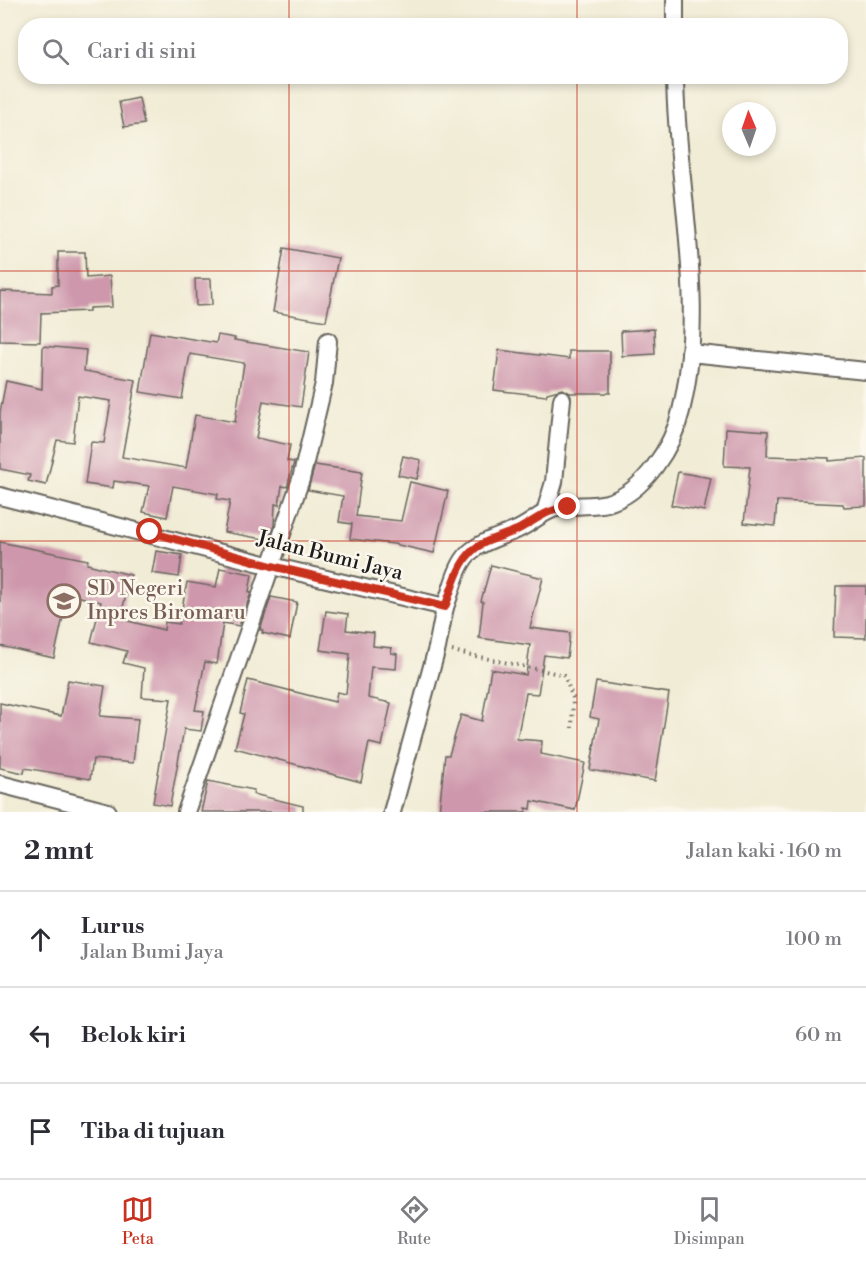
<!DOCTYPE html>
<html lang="id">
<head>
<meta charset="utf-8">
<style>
	:root { --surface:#fff; --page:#f2f2f3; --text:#2b2b33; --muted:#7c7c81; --line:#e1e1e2; --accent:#c8321e }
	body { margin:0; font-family:"Libre Bodoni",serif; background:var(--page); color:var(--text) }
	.compass { position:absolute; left:722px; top:102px; width:54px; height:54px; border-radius:50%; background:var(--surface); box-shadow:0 3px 9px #0003; rotate:358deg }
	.stop { position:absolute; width:18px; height:18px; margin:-14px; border:4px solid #c8321e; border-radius:50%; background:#fff }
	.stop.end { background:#c8321e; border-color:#fff; box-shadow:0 2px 6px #0008 }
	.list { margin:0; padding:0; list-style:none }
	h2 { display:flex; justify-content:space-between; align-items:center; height:78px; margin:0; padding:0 24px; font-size:26px }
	h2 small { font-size:20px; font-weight:400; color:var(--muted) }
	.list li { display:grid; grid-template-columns:39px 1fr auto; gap:18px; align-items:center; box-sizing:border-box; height:96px; padding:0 24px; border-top:2px solid var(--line) }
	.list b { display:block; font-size:22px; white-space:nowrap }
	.list p { margin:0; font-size:20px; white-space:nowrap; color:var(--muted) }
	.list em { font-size:20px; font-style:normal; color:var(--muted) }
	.icon { flex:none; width:33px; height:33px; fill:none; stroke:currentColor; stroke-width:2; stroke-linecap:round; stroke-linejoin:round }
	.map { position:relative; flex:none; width:866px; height:812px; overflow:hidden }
	.search { position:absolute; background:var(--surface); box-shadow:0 3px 9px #0003; left:18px; right:18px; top:18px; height:66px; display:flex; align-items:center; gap:15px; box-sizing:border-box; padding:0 21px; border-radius:24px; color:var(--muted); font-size:22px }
	.sheet { height:366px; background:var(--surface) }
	nav { display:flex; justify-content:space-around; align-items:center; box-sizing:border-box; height:84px; border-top:2px solid var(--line); background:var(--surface); font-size:16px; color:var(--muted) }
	nav a { display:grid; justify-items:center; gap:3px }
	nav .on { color:var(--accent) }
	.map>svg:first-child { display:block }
</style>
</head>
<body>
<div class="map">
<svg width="866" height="812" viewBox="0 0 866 812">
	<rect width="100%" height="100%" fill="#fbf7ec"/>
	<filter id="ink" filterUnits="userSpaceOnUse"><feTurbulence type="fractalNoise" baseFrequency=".0167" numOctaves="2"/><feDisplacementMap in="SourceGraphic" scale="12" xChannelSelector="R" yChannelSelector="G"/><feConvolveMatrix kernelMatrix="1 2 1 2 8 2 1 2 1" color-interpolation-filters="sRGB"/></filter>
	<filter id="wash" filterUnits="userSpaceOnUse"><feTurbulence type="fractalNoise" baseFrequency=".008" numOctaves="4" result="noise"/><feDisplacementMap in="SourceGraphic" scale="24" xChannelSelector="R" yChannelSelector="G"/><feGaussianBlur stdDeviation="1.35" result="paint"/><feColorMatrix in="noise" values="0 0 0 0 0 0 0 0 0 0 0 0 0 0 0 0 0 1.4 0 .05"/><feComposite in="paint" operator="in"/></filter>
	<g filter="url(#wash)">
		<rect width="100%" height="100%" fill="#f1ecd5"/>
		<g id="blocks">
			<g fill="#ce97ac">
				<polygon points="139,98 144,124 124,127 119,102"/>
				<polygon points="284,248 338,258 326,321 273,312"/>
				<polygon points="58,252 85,252 86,278 110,276 112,307 89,308 89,311 41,313 40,342 0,341 0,291 52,293 52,286 58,285"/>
				<polygon points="195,279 211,279 212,305 196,306"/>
				<polygon points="654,329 655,354 622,356 621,331"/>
				<polygon points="150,332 216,343 218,335 235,338 234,340 309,352 301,407 263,401 256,438 290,445 287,461 294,462 287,487 282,486 279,505 275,504 274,525 269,540 224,532 230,501 217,499 218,494 173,486 167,517 143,512 149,486 114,481 113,488 85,484 91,442 104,443 111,401 78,396 73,442 57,440 46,485 28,481 30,475 0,469 0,412 6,381 42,389 43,346 86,350 84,371 136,380 122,457 186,468 195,415 235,422 244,363 190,354 182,399 140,392"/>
				<polygon points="499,350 569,359 569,351 610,351 610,393 570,393 562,389 547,393 546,396 494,390"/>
				<polygon points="726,428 768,431 767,456 829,458 829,461 866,458 866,506 844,507 843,504 777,501 775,526 744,523 750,467 724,466"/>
				<polygon points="403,456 421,460 417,479 398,475"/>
				<polygon points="315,465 362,472 356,516 401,521 410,482 448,491 434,553 394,544 350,539 352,524 339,522 343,496 308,490"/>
				<polygon points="678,472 711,478 704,511 671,505"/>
				<polygon points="0,542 88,560 87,564 131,575 120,619 164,630 165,622 179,624 187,582 216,587 220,568 252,574 249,592 251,593 239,626 223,623 217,664 205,662 195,710 204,711 201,731 184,729 170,806 153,803 171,699 142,697 144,668 123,663 127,651 91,642 101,602 68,594 54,658 0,646"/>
				<polygon points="156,551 182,555 179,577 152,573"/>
				<polygon points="491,565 543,578 530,628 570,633 567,658 544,655 538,694 526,693 517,739 542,741 541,754 585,763 575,810 532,801 531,809 526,808 526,812 439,812 445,755 449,755 461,715 482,721 491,669 526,675 530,645 479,638 483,602 481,601"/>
				<polygon points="836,586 866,586 866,638 834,637"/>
				<polygon points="271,597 297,602 290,639 262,633 263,630 260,630"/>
				<polygon points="326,611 348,614 346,630 374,633 373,646 392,648 391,653 397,654 396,669 371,667 368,698 391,703 382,746 369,743 361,782 235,748 244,714 240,713 248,680 335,702 337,692 346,694 350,654 320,650"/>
				<polygon points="68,680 105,686 100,716 138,719 133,763 93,759 90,779 25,768 24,773 0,768 0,703 61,716"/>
				<polygon points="596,682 669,693 655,781 590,770 599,719 590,717"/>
				<polygon points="208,781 254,790 253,794 303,806 303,812 201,812"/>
			</g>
		</g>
	</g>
	<g filter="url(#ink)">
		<use href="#blocks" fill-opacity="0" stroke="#67655d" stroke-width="1.5"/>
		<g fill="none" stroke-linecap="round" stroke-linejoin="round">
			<g stroke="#67655d" stroke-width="20">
				<g id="street">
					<polyline points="675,0 675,26"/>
					<polyline points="690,353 866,371"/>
					<polyline points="0,496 272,566 445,607 437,648 392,812"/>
					<polyline points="545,512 554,482 562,399"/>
					<path d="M445,607C452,590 456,566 469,553C481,542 499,537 514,531C528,526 539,514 553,509C570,504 590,507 607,503C644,493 673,446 681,411C708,301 676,187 675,76"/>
					<polyline points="0,784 108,812"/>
					<polyline points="186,812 301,479 324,383 328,341"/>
				</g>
			</g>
			<polyline stroke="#67655d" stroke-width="4" stroke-dasharray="1.5 4.5" stroke-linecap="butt" points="452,651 564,675 573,698 572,728"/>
			<use href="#street" stroke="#fff" stroke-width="16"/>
		</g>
	</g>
	<g fill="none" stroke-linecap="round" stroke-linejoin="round" filter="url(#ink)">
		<path stroke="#c8321e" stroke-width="8" d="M150,532L272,566L445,607C454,584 459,556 482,544C493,538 506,535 517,530C535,521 547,509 568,507"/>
	</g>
	<path fill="none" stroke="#c8321e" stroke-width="1.5" stroke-opacity="0.55" d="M289,0V26M577,0V26M289,76V812M577,76V812M0,271H866M0,541H866"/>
	<defs>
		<g id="school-ring" transform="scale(1.725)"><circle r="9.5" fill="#fbf7ec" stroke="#8d6e63" stroke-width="1.5"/><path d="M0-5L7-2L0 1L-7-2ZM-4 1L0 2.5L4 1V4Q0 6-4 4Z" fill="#8d6e63"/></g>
	</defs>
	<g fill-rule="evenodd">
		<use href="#school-ring" x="64" y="601"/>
	</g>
	<g text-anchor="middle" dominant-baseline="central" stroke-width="5" stroke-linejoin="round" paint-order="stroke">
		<g font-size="21" fill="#1c1c1c" stroke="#fbf7ec">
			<text transform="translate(330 556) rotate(14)">Jalan Bumi Jaya</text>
		</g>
		<g font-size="21" fill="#785e54" stroke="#fbf7ec" text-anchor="start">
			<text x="87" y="589">SD Negeri<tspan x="87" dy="24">Inpres Biromaru</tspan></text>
		</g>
	</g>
</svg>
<svg class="compass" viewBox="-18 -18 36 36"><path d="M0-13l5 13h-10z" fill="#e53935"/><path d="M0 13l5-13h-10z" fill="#7c7c81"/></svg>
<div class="stop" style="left:150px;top:532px"></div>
<div class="stop end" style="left:568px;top:507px"></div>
<div class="search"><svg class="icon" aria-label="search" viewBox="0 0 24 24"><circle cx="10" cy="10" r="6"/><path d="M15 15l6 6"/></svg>Cari di sini</div>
</div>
<section class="sheet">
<h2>2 mnt<small>Jalan kaki · 160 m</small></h2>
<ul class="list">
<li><svg class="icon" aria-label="ahead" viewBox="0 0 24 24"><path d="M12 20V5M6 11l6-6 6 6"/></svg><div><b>Lurus</b><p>Jalan Bumi Jaya</p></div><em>100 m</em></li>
<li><svg class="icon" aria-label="left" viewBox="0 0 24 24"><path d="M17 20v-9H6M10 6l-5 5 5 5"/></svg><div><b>Belok kiri</b></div><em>60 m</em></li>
<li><svg class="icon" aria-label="arrive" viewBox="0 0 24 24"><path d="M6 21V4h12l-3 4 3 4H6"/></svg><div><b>Tiba di tujuan</b></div></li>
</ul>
</section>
<nav>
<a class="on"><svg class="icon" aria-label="map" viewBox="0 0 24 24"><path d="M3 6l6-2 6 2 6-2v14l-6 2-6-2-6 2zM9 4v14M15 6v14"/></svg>Peta</a>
<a><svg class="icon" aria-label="directions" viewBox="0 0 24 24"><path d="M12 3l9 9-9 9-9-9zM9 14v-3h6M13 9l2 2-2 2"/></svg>Rute</a>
<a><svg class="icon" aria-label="saved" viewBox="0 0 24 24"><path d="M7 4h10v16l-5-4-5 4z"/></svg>Disimpan</a>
</nav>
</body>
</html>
